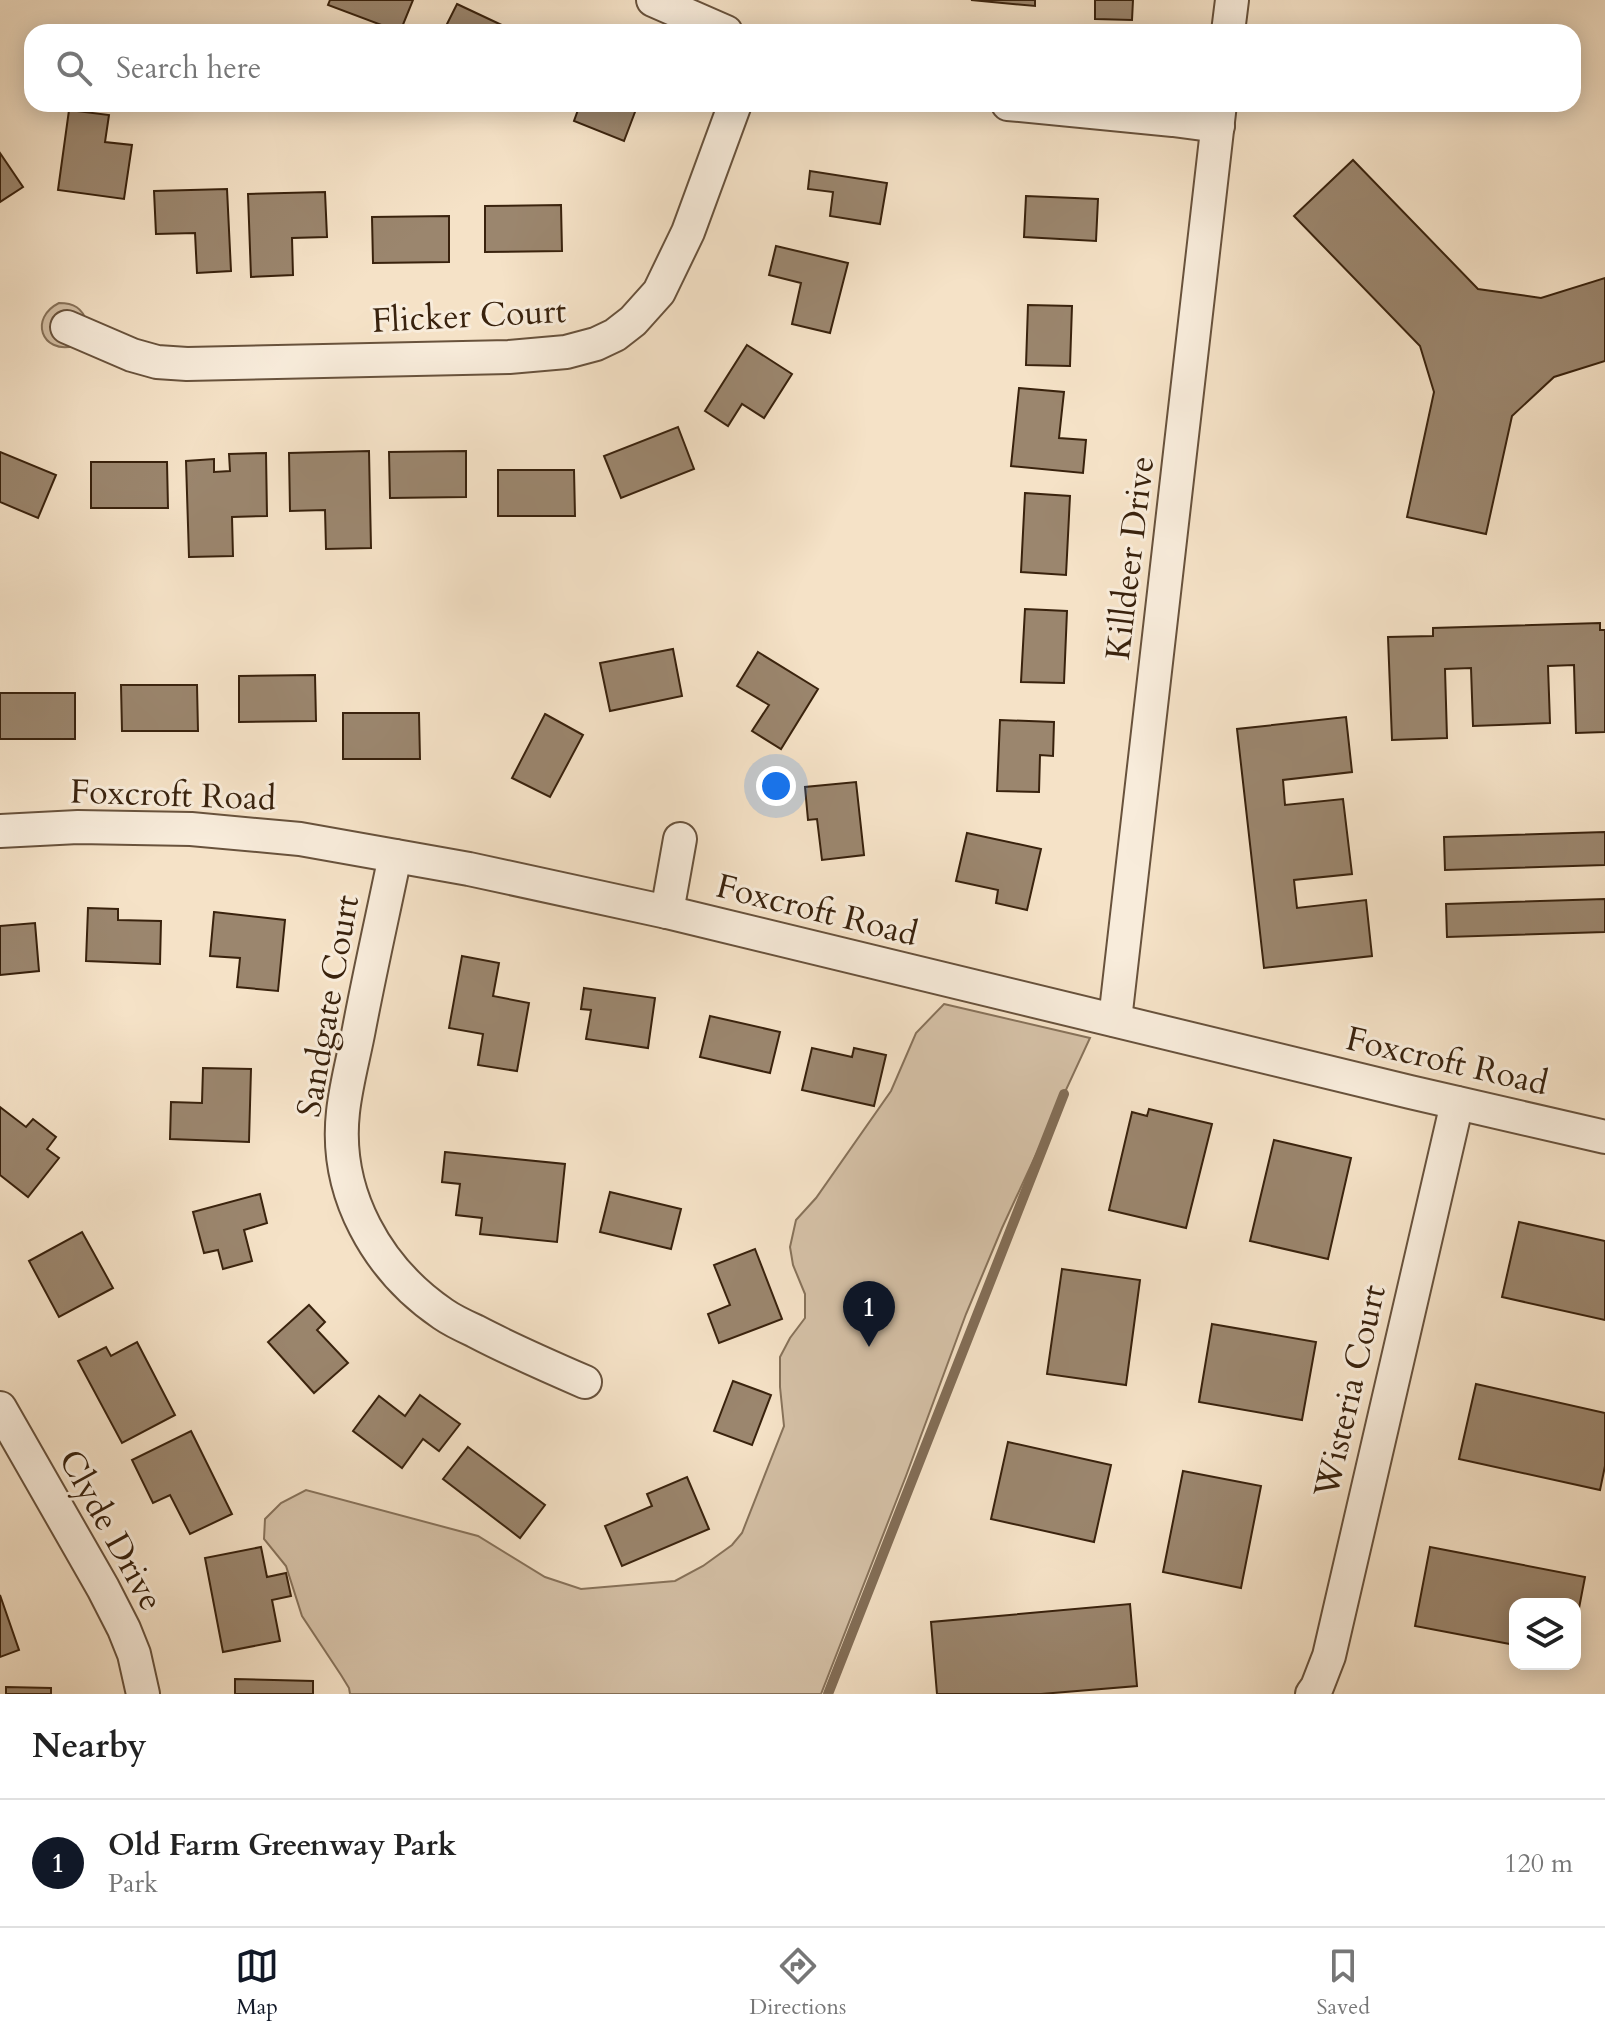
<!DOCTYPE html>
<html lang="en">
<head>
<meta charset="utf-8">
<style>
	:root { --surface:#fff; --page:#f2f2f2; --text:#222; --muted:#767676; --line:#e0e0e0; --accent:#111827 }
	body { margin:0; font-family:Cardo,serif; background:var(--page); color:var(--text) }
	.controls { position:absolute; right:24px; bottom:24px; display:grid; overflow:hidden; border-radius:16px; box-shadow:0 4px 20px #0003 }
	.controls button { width:72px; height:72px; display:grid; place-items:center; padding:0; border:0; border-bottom:2px solid var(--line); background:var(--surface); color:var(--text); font:40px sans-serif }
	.you { position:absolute; left:776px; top:786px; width:28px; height:28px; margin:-20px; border:6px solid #fff; border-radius:50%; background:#1a73e8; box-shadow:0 0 0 12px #1a73e833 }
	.badge { display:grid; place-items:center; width:52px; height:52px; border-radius:50%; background:var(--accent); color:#fff; font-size:26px; font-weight:700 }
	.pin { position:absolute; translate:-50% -66px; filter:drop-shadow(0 2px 4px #0008) }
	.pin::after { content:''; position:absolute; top:42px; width:28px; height:24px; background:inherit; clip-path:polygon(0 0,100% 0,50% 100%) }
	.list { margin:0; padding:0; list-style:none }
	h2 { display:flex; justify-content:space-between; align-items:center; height:104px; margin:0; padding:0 32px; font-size:34px }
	h2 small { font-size:26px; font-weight:400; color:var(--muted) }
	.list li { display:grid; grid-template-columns:52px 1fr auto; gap:24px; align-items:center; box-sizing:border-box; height:128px; padding:0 32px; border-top:2px solid var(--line) }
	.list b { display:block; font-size:30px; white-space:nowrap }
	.list p { margin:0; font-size:26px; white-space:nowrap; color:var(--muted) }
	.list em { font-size:26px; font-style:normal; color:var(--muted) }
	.icon { flex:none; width:44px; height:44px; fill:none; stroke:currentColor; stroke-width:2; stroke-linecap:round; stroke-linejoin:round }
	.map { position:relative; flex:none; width:1605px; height:1694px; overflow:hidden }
	.search { position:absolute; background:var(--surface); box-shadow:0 4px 20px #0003; left:24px; right:24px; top:24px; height:88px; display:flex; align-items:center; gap:20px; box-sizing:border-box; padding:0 28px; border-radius:24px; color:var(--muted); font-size:30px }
	.sheet { height:232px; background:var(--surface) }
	nav { display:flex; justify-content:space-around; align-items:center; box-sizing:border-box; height:112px; border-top:2px solid var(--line); background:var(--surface); font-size:22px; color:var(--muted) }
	nav a { display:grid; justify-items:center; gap:4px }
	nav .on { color:var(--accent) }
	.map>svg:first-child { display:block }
</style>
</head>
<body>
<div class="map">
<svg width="1605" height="1694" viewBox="0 0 1605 1694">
	<rect width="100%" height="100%" fill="#f5e2c7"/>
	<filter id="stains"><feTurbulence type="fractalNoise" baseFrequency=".0025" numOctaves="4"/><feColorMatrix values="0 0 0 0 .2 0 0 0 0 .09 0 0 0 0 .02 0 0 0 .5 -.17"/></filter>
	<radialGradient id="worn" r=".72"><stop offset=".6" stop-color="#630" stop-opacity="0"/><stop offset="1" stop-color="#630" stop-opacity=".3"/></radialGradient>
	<g fill="#d5c1a7" stroke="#87725a" stroke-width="2">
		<path d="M59,303C74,303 82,308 87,322L74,346C41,354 29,318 59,303Z"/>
		<polygon points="944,1004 1090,1038 1002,1228 966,1314 906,1476 821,1694 350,1694 349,1688 341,1675 302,1616 286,1566 264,1539 265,1519 281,1503 306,1490 478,1536 545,1577 581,1589 675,1581 703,1566 732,1545 742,1533 784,1426 780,1387 780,1357 790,1338 805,1318 805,1294 793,1265 790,1247 796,1220 816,1198 891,1091 916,1033"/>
	</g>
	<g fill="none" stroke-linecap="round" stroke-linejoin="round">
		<polyline stroke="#836e57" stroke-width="10" points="828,1694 1064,1094"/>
	</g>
	<g fill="#9b866e" stroke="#39220d" stroke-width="2">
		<polygon points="330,0 413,0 400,32 328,5"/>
		<polygon points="971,0 1035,0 1035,6"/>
		<polygon points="1095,0 1133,0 1132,20 1095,19"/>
		<polygon points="457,4 506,27 503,32 443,32"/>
		<polygon points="572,104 638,104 624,141 574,121 579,107"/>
		<polygon points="69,110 109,115 105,142 132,145 124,199 58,190"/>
		<polygon points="0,153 23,187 0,202"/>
		<polygon points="1353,160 1478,289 1541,298 1605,278 1605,361 1554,377 1512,416 1486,534 1407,517 1434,392 1420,346 1294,216"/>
		<polygon points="810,171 887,183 880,224 830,216 833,192 808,189"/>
		<polygon points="227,189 231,271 197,273 195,233 156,234 154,191"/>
		<polygon points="325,192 327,237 292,238 293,275 251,277 248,194"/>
		<polygon points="1026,196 1098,199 1096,241 1024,237"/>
		<polygon points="561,205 562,251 485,252 485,206"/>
		<polygon points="449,216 449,262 373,263 372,217"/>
		<polygon points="776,246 848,263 830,333 792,324 801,283 769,275"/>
		<polygon points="1028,305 1072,306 1070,366 1026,365"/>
		<polygon points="747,345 792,374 764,418 742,404 728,426 705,411"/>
		<polygon points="1019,388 1064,392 1059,438 1086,440 1083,473 1011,466"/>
		<polygon points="678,427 694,469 621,498 604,456"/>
		<polygon points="369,451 371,548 326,549 325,510 290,511 289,453"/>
		<polygon points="466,451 466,497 390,498 389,452"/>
		<polygon points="0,452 56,475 38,518 0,502"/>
		<polygon points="266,453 267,516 232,517 233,556 189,557 186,461 214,459 214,472 230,471 229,454"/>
		<polygon points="91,462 167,462 168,508 91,508"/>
		<polygon points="498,470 574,470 575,516 498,516"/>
		<polygon points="1025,493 1070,496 1066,575 1021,572"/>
		<polygon points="1025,609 1067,611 1064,683 1021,682"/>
		<polygon points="1600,623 1600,630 1605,630 1605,732 1576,733 1574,665 1548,666 1550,723 1473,726 1471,668 1445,669 1447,738 1392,740 1388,637 1433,636 1433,628"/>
		<polygon points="673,649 682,696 610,711 600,663"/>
		<polygon points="758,652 818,689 781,749 752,731 769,705 737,686"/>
		<polygon points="315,675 316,721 239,722 239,676"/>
		<polygon points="121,685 197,685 198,731 122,731"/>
		<rect x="0" y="693" width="75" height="46"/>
		<polygon points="343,713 419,713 420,759 343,759"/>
		<polygon points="545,714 583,735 550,797 512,778"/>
		<polygon points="1346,717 1352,772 1283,780 1285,805 1343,799 1352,874 1294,880 1297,908 1366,900 1372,956 1264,968 1237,729"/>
		<polygon points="1000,720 1054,722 1053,756 1040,755 1039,792 997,791"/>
		<polygon points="856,782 864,855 822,860 817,819 808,820 805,787"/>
		<polygon points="1605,832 1605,865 1445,870 1444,837"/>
		<polygon points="967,833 1041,849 1027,910 996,903 998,890 956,881"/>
		<polygon points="1605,899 1605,932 1447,937 1446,904"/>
		<polygon points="88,908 118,909 118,920 161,921 160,964 86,961"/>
		<polygon points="214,912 285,920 278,991 237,987 240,958 210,956"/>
		<polygon points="35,923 39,971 0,975 0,926"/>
		<polygon points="462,956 499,963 493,996 529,1003 517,1071 478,1065 483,1034 449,1028"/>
		<polygon points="584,988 655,998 648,1048 586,1039 591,1010 581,1009"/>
		<polygon points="710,1016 780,1032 770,1073 700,1057"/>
		<polygon points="812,1048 852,1057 854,1048 886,1055 874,1106 802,1090"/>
		<polygon points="203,1068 251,1069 249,1142 170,1139 171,1102 202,1103"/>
		<polygon points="0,1107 26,1127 33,1119 56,1137 47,1149 59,1158 28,1197 0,1175"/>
		<polygon points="1149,1109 1212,1124 1186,1228 1109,1210 1132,1112 1147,1116"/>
		<polygon points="1274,1140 1351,1158 1328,1259 1250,1241"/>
		<polygon points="445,1152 565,1164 557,1242 480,1234 482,1218 456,1215 460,1184 442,1182"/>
		<polygon points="610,1192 681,1209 671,1249 600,1232"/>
		<polygon points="260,1194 267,1223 244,1230 252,1261 223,1269 218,1250 204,1253 193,1212"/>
		<polygon points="1519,1222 1605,1241 1605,1320 1502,1297"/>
		<polygon points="82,1232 113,1288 59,1317 29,1261"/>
		<polygon points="755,1249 782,1319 719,1343 708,1314 730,1305 714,1265"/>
		<polygon points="1062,1269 1140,1280 1126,1385 1047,1374"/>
		<polygon points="309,1305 325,1322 317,1330 348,1363 314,1393 268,1342"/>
		<polygon points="1212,1324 1316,1342 1302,1420 1199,1402"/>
		<polygon points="137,1342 175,1415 122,1443 78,1361 106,1347 111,1356"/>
		<polygon points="733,1381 771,1395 752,1445 714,1431"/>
		<polygon points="1476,1384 1605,1413 1605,1466 1600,1490 1459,1459"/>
		<polygon points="420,1395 460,1424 439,1451 423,1439 402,1468 353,1431 379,1396 405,1416"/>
		<polygon points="191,1431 232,1514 190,1534 170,1495 153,1503 132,1460"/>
		<polygon points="1008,1442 1111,1465 1094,1542 991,1519"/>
		<polygon points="468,1447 545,1505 520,1538 443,1479"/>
		<polygon points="1183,1471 1261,1486 1241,1588 1163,1572"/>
		<polygon points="687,1477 709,1529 622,1566 605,1526 652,1506 647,1494"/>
		<polygon points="261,1547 267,1577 286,1573 291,1596 272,1600 280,1641 223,1652 205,1558"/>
		<polygon points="1430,1547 1585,1577 1575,1629 1575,1604 1515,1604 1515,1645 1415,1626"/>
		<polygon points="0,1595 19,1650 0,1657"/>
		<polygon points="1130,1604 1137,1686 1041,1694 937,1694 931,1622"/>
		<polygon points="235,1679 313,1681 313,1694 235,1694"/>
		<polygon points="6,1687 51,1688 51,1694 6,1694"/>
	</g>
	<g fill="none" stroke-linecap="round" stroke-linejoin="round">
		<g stroke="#68523c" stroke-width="36">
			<g id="minor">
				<polyline points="653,0 726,32"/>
				<polyline points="1228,32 1232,0"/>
				<polyline points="1008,104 1173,120 1218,126"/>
				<polyline points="67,327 132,355 157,362 187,364 509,357 566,352 596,344 615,335 633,321 659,292 688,232 735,104"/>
				<polyline points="0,831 78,827 191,829 300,839 469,869 667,912 1410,1092 1605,1137"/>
				<path d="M395,856C383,914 370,971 359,1029C354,1056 346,1084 343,1112C334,1193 377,1269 443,1314C453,1321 464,1326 475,1331C511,1350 548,1366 585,1382"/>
				<polyline points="667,912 680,839"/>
				<polyline points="1115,1020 1220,104"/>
				<polyline points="0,1408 103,1588 124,1629 134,1654 143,1694"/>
				<polyline points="1312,1694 1317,1687 1329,1656 1457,1103"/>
			</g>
		</g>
		<use href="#minor" stroke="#f8ecdb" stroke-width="32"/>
	</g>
	<g text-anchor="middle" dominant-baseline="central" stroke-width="6" stroke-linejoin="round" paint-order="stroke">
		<g font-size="34" fill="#39220d" stroke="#f8ecdb">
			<text transform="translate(469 316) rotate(-3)">Flicker Court</text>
			<text transform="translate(1130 558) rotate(-83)">Killdeer Drive</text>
			<text transform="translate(173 795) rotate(2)">Foxcroft Road</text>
			<text transform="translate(817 910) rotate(14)">Foxcroft Road</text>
			<text transform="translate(328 1006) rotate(-80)">Sandgate Court</text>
			<text transform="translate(1447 1061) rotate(13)">Foxcroft Road</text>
			<text transform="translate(1350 1391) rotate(-77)">Wisteria Court</text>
			<text transform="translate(111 1530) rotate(61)">Clyde Drive</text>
		</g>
	</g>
	<rect width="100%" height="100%" filter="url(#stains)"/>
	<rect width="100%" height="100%" fill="url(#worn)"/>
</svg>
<div class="controls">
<button><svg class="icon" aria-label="layers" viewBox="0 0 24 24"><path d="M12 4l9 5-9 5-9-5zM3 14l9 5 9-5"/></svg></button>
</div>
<div class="you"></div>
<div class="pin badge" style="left:869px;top:1347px">1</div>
<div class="search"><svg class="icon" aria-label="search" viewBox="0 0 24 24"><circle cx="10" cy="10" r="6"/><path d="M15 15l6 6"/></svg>Search here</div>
</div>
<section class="sheet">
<h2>Nearby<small></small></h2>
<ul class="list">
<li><span class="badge">1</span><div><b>Old Farm Greenway Park</b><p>Park</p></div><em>120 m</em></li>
</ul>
</section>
<nav>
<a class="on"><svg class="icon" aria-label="map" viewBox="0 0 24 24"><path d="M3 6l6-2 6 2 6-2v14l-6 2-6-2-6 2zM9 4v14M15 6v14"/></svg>Map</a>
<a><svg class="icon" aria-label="directions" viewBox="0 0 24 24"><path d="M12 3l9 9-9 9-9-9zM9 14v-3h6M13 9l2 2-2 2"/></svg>Directions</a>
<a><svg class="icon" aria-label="saved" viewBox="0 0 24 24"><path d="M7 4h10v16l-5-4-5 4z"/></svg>Saved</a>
</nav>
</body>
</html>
